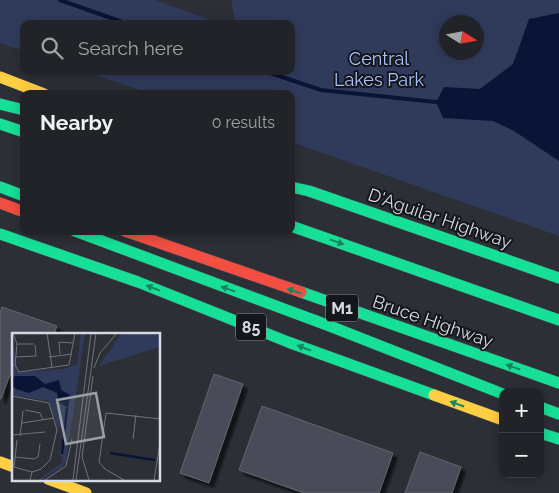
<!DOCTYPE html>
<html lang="en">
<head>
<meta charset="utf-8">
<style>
	:root { --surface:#212328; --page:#292b30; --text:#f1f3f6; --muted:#a2a4a8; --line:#3e4045 }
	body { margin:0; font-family:Raleway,sans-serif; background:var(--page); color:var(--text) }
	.controls { position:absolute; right:15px; bottom:15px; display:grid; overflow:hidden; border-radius:10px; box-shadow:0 2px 12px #0003 }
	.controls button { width:45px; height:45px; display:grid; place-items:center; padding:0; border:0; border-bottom:1px solid var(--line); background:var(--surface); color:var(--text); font:25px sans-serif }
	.compass { position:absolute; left:439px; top:15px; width:45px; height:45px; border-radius:50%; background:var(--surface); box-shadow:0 2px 12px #0003; rotate:101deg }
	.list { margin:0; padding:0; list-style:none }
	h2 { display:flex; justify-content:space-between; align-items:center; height:65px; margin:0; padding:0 20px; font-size:21px }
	h2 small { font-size:16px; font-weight:400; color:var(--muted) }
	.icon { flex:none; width:28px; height:28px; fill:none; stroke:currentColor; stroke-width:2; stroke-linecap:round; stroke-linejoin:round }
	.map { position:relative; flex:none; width:559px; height:493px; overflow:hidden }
	.search { position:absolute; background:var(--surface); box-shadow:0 2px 12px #0003; left:20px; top:20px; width:275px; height:55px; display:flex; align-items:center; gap:12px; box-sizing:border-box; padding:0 18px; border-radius:10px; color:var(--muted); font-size:19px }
	.panel { position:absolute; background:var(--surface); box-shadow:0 2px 12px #0003; left:20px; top:90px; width:275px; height:145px; border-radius:10px }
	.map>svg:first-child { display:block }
</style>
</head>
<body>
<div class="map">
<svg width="559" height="493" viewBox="0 0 559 493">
	<defs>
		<filter id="shadow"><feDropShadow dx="4.5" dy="4.5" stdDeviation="1" flood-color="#0009"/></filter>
	</defs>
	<rect width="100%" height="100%" fill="#2c2f36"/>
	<g fill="#303b5c" fill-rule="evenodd">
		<polygon points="0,0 155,0 222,24 24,24 24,51 0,43"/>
		<path d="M231,0H559V236L291,142V94H152L84,71H291V24H236ZM446,22H476V52H446Z"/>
	</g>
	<polygon fill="#0b1336" points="559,13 559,161 514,131 493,121 443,118 436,102 444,87 480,89 513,64 529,19"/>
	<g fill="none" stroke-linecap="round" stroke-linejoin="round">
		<g stroke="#0b1336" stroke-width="4">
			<polyline points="60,0 128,24"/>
			<polyline points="264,71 321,90 436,102"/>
		</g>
	</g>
	<g fill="#484c58" stroke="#63656b" filter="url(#shadow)">
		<polygon points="2,307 57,326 54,334 14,334 14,364 1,399 0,399 0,313"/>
		<polygon points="214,374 243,384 209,483 180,473"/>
		<polygon points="262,406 393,453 379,493 304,493 239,470"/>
		<polygon points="420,452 461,467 452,493 405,493"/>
	</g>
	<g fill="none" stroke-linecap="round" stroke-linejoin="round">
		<g stroke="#484b51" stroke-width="12">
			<g id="fast">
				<polyline points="0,104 24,110"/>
				<polyline points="0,124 24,132"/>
				<polyline points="0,187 24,196"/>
				<polyline points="291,187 309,191 559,278"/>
				<polyline points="291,226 559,320"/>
				<polyline points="75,231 327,325 503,394"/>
				<polyline points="0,234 138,282 288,342 434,395"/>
				<polyline points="301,292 559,383"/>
				<polyline points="540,407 559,414"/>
				<polyline points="540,433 559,439"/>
			</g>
		</g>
		<g stroke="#484b51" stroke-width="12">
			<g id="slow">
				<polyline points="0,77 44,94"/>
				<polyline points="434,395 503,420"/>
				<polyline points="0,462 14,467"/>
				<polyline points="48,479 86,493"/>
			</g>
		</g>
		<g stroke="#484b51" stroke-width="12">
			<g id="jam">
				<polyline points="0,203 24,212"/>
				<polyline points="125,231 301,292"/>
			</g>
		</g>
		<use href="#fast" stroke="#16e098" stroke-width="11"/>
		<use href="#slow" stroke="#ffcf43" stroke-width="11"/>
		<use href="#jam" stroke="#f24e42" stroke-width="11"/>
	</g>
	<defs><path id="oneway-solid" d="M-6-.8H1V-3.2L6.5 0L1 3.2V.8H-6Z" transform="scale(1.25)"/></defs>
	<g fill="#158560">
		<use href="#oneway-solid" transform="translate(337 242) rotate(20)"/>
		<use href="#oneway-solid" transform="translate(153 288) rotate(-159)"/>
		<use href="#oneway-solid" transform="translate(228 289) rotate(-160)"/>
		<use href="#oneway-solid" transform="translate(294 291) rotate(-161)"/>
		<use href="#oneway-solid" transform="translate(304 348) rotate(-159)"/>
		<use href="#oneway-solid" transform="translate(513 367) rotate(-161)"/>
		<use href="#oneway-solid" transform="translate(457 404) rotate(-161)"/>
	</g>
	<g text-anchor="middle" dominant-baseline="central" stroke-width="4" stroke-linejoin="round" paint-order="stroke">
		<g fill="#14161b" stroke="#9c9ea6" stroke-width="1">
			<rect x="326" y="294.5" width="32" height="27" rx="4"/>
			<rect x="236" y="313.5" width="30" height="27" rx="4"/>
		</g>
		<g font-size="16" font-weight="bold" fill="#d6d9e1">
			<text x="342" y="308">M1</text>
			<text x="251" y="327">85</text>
		</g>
		<g font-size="18" fill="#acc2fb" stroke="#14161b">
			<text x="379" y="58">Central<tspan x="379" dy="21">Lakes Park</tspan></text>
		</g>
		<g font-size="18" fill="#d6d9e1" stroke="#14161b">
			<text transform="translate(440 218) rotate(19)">D'Aguilar Highway</text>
			<text transform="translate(433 321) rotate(19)">Bruce Highway</text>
		</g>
	</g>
	<g transform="translate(12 333)">
		<rect width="148" height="148" fill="#2c2f36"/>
		<path d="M0,0L6,39L51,36L65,31L69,0H73L54,128L50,134L29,147H26L51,129L48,120L52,93L46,95L37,68L0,62ZM110,0H147V14L87,33Z" fill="#303b5c"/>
		<path d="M2,43H23L33,51L47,47L49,57L58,62L56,75L47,69L45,60L31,54L17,60L4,56L0,52Z" fill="#0b1336"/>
		<path fill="none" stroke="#0b1336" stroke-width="2.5" d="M98,120L143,127M50,121L55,75"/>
		<path fill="none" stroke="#70737a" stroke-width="1" d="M1,0L5,11L3,32L7,39L57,32L63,0M35,0L40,34M5,11H22M48,21L47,9L61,10M4,24L24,23L23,12M37,24L60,21M82,35L88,20L105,0M0,63L37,70L45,97L38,127L29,136L20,139L18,147M13,77L28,80L31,87M10,90L42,85M0,102L33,99M8,103L11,78M121,106L124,82M5,107L2,134L20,139M3,124L22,126L26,124L28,111M33,147L54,133L60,106M61,147L79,0M64,147L84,0M77,147L70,124L81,43M112,147L93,136L87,129L94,80L148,86M142,147L148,111"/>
		<path fill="#9a9ea5" fill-opacity="0.15" stroke="#9a9ea5" stroke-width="2.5" d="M84,60L92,104L54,111L45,67Z"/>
		<rect width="148" height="148" fill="none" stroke="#d6d9e1" stroke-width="2.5"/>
	</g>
</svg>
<div class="controls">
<button>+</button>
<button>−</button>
</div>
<svg class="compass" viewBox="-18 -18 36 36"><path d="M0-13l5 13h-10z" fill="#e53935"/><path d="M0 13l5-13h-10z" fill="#a2a4a8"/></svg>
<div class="search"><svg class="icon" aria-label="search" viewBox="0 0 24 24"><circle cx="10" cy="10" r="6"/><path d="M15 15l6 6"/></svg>Search here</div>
<section class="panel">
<h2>Nearby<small>0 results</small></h2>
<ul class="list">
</ul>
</section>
</div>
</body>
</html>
